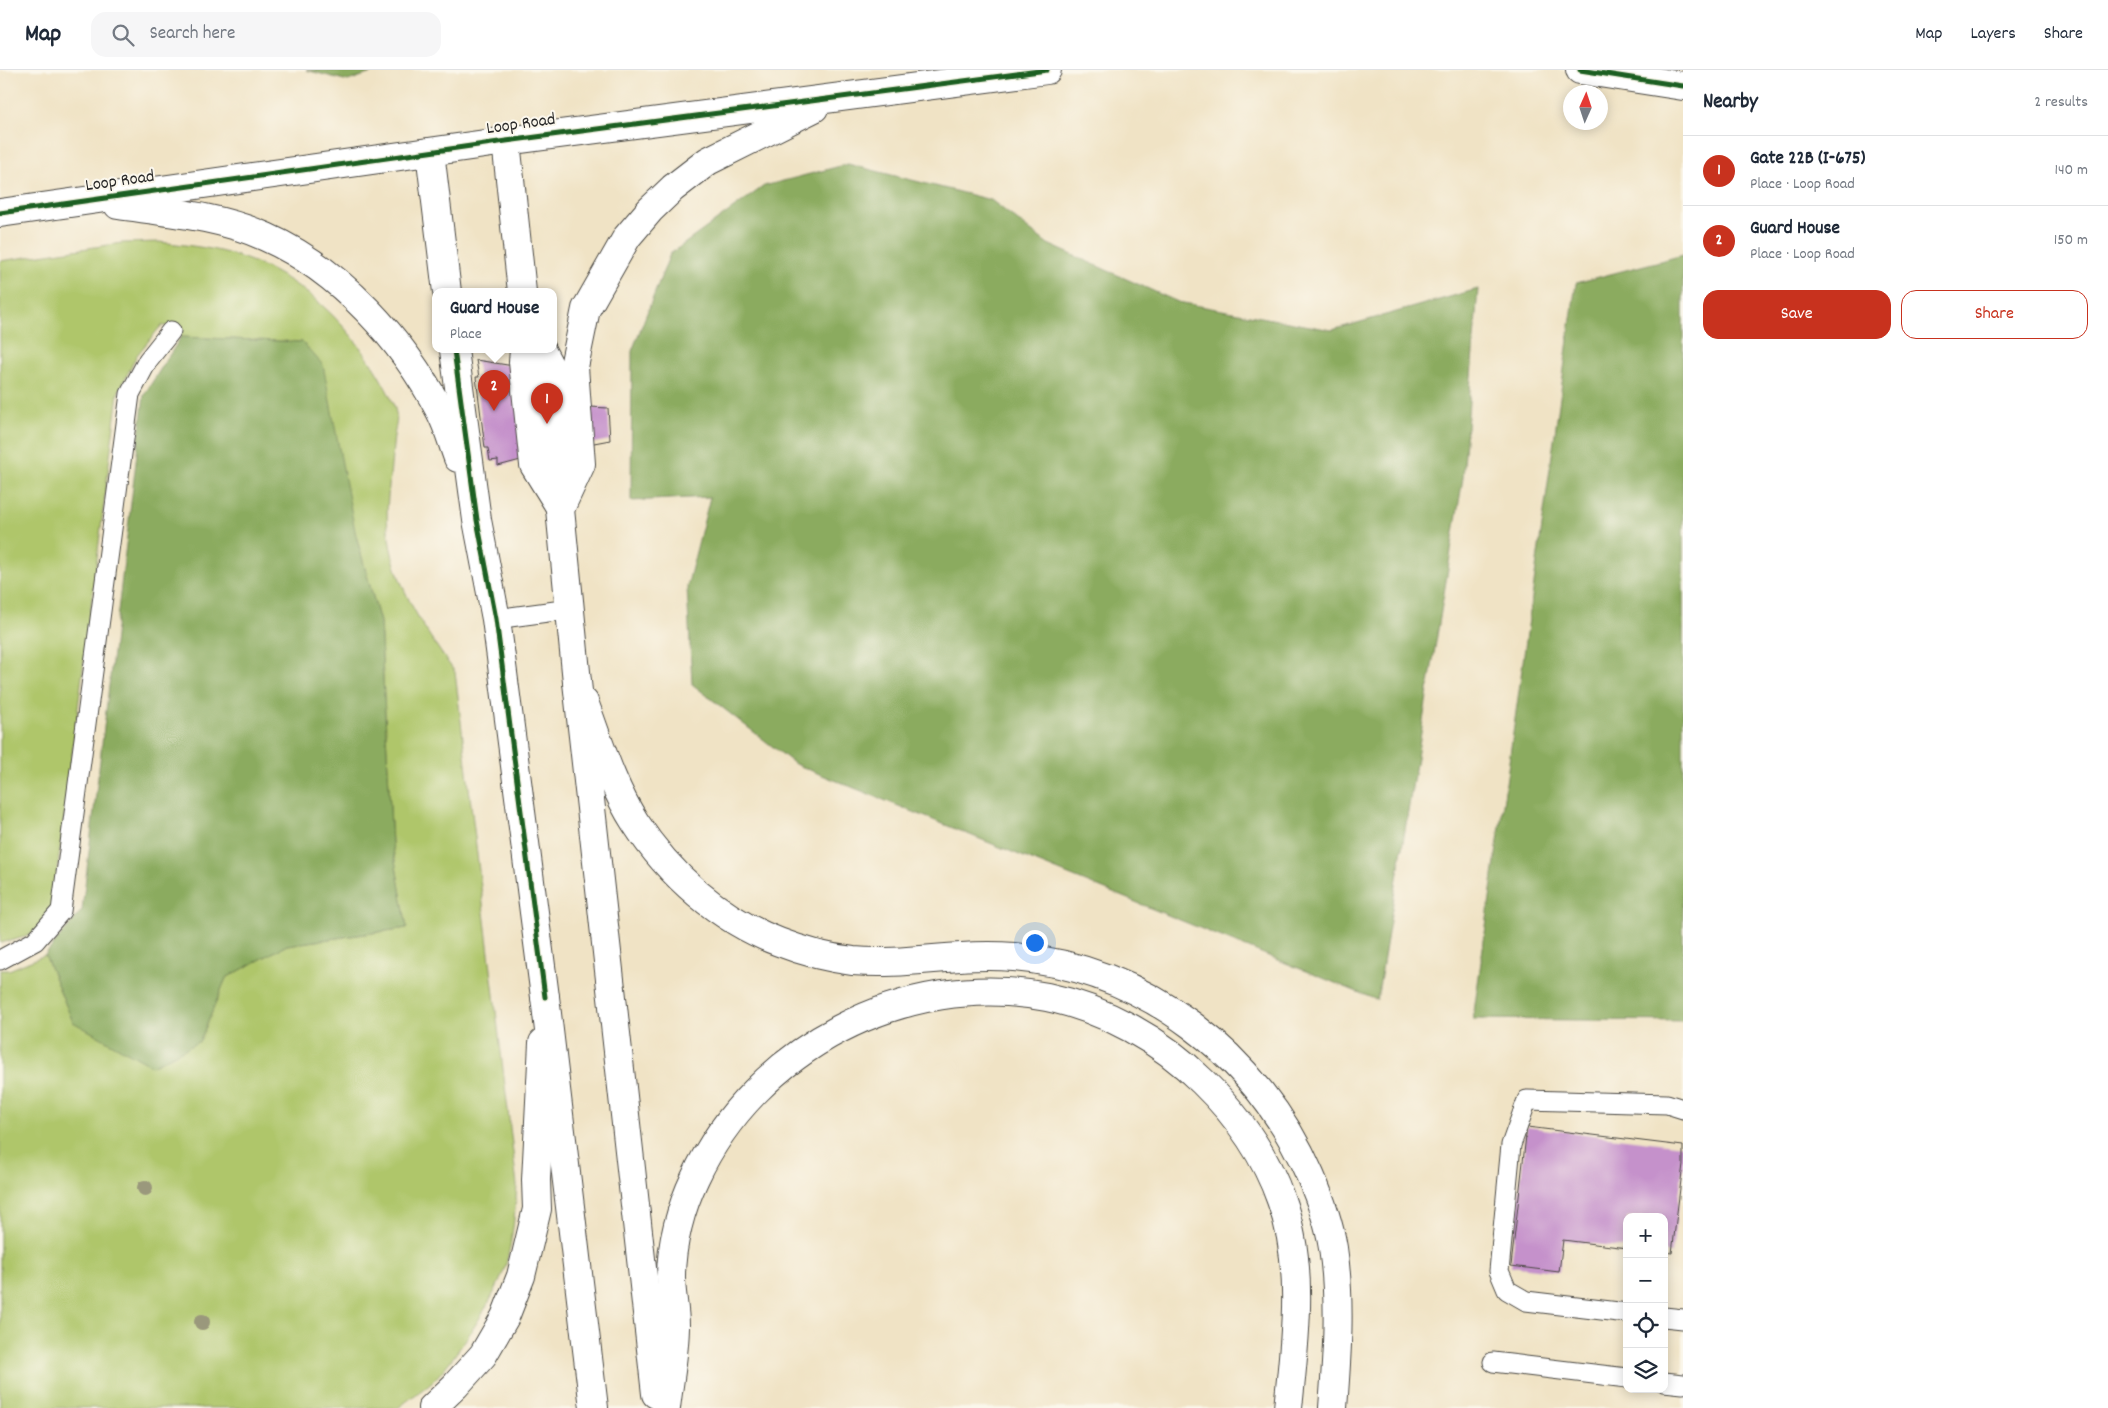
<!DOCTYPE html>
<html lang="en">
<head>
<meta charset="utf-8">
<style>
	:root { --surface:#fff; --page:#f6f6f7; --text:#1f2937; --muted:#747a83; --line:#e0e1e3; --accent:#c8321e }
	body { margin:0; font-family:Dekko,sans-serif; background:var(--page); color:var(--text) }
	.controls { position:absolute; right:15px; bottom:15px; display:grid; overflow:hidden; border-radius:10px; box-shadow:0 2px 12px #0003 }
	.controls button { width:45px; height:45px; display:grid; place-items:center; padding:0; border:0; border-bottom:1px solid var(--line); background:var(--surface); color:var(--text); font:25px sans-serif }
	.compass { position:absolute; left:1563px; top:15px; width:45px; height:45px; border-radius:50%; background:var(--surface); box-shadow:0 2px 12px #0003; rotate:3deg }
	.you { position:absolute; left:1034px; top:872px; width:18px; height:18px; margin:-12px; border:4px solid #fff; border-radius:50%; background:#1a73e8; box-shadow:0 0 0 8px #1a73e833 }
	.badge { display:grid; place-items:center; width:32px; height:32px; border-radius:50%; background:var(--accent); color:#fff; font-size:16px; font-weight:700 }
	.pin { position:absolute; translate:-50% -41px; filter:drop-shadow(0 1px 2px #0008) }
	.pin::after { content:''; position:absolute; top:26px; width:18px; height:15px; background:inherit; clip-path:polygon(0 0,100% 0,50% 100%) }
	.popup { position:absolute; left:432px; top:218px; width:125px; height:65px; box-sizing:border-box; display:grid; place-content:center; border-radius:10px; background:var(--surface); filter:drop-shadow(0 1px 4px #0005); font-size:16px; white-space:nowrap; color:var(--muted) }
	.popup b { font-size:19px; color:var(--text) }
	.popup::after { content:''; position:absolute; left:50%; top:100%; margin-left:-10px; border:10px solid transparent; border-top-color:var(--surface) }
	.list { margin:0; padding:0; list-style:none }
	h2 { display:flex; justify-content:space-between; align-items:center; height:65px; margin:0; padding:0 20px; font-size:21px }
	h2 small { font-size:16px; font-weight:400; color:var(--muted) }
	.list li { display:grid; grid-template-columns:32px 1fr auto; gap:15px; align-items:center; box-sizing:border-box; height:70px; padding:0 20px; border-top:1px solid var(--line) }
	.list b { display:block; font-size:19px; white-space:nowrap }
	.list p { margin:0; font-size:16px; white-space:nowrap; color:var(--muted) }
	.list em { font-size:16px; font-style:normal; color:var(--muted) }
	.actions { display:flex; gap:10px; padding:15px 20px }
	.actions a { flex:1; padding:11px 0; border:1px solid var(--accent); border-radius:15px; text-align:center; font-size:18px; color:var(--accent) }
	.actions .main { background:var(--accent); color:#fff }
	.icon { flex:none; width:28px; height:28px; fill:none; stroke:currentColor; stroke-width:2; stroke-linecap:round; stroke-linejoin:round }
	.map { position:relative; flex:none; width:1683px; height:1338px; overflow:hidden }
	header { display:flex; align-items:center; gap:30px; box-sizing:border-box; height:70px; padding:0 25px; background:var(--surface); border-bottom:1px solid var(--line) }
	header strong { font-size:24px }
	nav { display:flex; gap:28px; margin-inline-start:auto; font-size:18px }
	.search { width:350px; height:45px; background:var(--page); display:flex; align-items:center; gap:12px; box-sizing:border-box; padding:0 18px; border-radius:15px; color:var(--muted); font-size:19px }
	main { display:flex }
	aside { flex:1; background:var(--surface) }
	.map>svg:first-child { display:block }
</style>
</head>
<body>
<header>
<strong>Map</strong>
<div class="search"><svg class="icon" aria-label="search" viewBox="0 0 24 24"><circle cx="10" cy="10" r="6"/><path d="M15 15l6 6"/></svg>Search here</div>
<nav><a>Map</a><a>Layers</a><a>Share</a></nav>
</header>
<main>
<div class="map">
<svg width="1683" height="1338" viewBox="0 0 1683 1338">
	<rect width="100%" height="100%" fill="#fbf7ec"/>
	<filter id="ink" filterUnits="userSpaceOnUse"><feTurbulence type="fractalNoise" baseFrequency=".02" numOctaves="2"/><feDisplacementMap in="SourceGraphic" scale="10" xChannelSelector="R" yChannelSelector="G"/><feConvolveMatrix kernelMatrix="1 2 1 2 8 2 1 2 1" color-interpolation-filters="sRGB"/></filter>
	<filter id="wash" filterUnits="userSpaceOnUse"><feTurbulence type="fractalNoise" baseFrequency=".0096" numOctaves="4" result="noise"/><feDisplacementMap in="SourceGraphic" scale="20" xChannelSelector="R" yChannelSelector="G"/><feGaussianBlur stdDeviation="1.12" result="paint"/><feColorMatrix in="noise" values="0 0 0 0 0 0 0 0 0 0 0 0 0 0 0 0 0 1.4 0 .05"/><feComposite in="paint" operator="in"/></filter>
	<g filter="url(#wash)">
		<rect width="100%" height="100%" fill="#f0e3c5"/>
		<path fill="#afc66a" stroke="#6d784a" d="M159,172C184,175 210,177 234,185C291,202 339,243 371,293C378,304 394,330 396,343C398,350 395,359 394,366C392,386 390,406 388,426C381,494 416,549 455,602L517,1115C515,1142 513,1168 506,1194C498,1224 456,1288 434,1310C423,1320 409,1329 398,1338H0V900H9L45,885L73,952L200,971L226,908L287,875L407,858L392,774L380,552L302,272L181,267L176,256H161L137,285L118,323L53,835C38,865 32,866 0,873V191L122,173Z"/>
		<g fill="#8bab5e" stroke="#5b6b44">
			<polygon points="306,0 380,0 348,11"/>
			<polygon points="848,94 991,130 1048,174 1178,232 1332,260 1478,219 1463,408 1377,930 795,694 692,614 687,517 710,427 631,431 632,281 670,184 764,116"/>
			<polygon points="1683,185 1683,951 1473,949 1576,213"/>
			<polygon points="181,267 302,272 323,295 356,466 380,552 392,774 407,858 287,875 226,908 200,971 152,996 73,952 45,885 82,840 144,325"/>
		</g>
		<g id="blocks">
			<g fill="#c591cb">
				<polygon points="476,290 589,308 590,337 608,338 610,370 562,379 498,396 498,390 490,391 488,378 485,378 476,307 479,307"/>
				<polygon points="1527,1057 1683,1076 1683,1094 1672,1183 1664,1182 1664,1147 1627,1147 1627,1178 1563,1170 1559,1202 1511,1196"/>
			</g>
		</g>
	</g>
	<g filter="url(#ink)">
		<use href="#blocks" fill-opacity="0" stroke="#494742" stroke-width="1"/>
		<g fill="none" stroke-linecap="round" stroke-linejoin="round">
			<g stroke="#494742" stroke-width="21">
				<g id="lane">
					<polyline points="496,549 570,539"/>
					<polyline points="0,890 35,871 61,841 130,324 148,290 171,261"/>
					<polyline points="1627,1243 1526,1231 1507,1220 1499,1201 1511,1075 1527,1030 1667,1034 1683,1039"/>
					<polyline points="1664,1247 1683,1249"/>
					<polyline points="1493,1292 1627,1308"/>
					<polyline points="1664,1312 1683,1314"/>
				</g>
			</g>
			<g stroke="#494742" stroke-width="30">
				<g id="secondary">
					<polyline points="1580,0 1683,16"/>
					<polyline points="506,71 522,222"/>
					<polyline points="430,82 447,222"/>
					<path d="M118,135C167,142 220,146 266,167C340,200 403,270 440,341C448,356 452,372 458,388"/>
					<polyline points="0,143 506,71 1047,0"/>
					<polyline points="454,280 477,450 496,549 545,927"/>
					<polyline points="524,280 523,292 534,395 560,437"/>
					<polyline points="541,280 550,297 559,392 560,439 577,612"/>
					<polyline points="560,439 581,394 574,297 586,239 627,167 650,140 673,118 708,91 814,38"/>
				</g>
			</g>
			<g stroke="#494742" stroke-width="30">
				<g id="primary">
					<path d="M584,632C599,672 612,716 635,752C669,805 720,850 779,872C802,881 828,888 853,891C907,896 960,882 1014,887C1145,898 1258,985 1310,1105C1320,1128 1329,1153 1333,1178C1341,1231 1337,1285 1333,1338"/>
					<polyline points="432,1338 455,1316 483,1285 505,1247 521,1206 537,1139 536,1110 543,973"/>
				</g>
			</g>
			<g stroke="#494742" stroke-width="30">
				<g id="highway">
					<polyline points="577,612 656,1324"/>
					<polyline points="545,927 594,1338"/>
					<path d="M666,1338C669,1311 675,1282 675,1255C675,1239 671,1223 671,1207C671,1174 681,1137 695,1108C755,979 905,899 1047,927C1105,939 1161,970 1203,1012C1238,1046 1265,1084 1281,1130C1305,1196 1295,1270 1288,1338"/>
				</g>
			</g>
			<use href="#lane" stroke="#fff" stroke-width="19"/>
			<use href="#secondary" stroke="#fff" stroke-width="28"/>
			<use href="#primary" stroke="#fff" stroke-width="28"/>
			<use href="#highway" stroke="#fff" stroke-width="28"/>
			<g stroke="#fbf7ec" stroke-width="8">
				<g id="cycleway">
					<polyline points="1580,0 1683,16"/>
					<polyline points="0,143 506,71 1047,0"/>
					<polyline points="454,280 477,450 496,549 545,927"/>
				</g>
			</g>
			<use href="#cycleway" stroke="#1b5e20" stroke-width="5"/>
		</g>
		<g fill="#9a987b">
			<circle cx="145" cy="1118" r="8"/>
			<circle cx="202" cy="1252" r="8"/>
		</g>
	</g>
	<g text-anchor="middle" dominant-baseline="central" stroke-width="4" stroke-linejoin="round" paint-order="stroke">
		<g font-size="18" fill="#2b2b2b" stroke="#fbf7ec">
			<text transform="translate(521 55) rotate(-8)">Loop Road</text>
			<text transform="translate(120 112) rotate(-8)">Loop Road</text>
		</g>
	</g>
</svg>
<div class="controls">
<button>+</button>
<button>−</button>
<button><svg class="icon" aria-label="locate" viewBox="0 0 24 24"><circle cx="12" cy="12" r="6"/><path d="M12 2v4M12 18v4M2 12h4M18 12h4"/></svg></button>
<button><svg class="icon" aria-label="layers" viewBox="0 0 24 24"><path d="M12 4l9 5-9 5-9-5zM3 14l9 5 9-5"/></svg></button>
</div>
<svg class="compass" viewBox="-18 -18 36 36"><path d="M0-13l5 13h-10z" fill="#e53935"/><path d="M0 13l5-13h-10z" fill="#747a83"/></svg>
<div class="you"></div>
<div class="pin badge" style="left:547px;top:354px">1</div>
<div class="pin badge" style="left:494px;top:341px">2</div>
<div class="popup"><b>Guard House</b>Place</div>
</div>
<aside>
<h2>Nearby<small>2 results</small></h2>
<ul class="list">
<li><span class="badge">1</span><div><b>Gate 22B (I-675)</b><p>Place · Loop Road</p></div><em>140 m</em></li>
<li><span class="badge">2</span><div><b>Guard House</b><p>Place · Loop Road</p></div><em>150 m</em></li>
</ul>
<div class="actions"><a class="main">Save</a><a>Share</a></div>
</aside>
</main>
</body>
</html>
